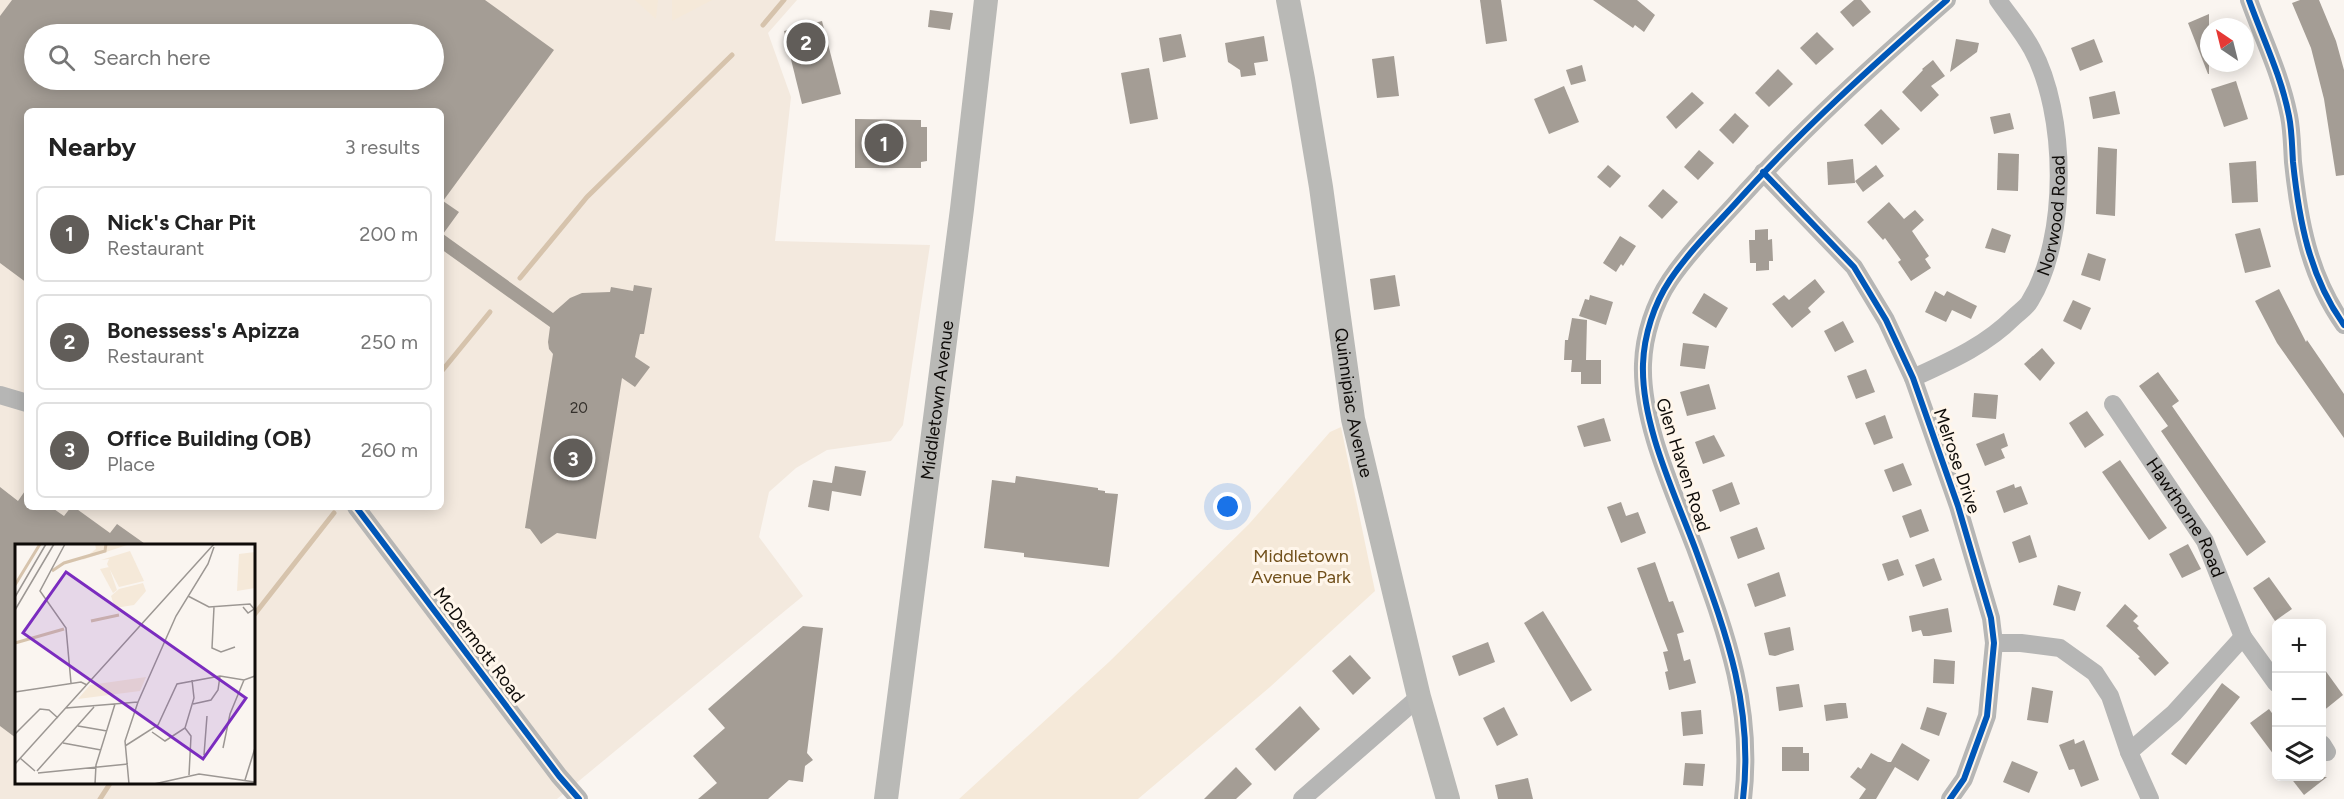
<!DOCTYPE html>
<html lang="en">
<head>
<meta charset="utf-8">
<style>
	:root { --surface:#fff; --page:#f2f2f2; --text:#222; --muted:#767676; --line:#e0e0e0; --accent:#615d59 }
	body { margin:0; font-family:Figtree,sans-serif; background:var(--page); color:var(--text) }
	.controls { position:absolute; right:18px; bottom:18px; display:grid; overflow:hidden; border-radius:9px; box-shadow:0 3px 15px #0003 }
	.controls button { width:54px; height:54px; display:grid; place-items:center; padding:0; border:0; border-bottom:2px solid var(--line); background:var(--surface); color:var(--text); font:30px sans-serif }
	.compass { position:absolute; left:2200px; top:18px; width:54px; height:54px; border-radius:50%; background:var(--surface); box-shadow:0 3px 15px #0003; rotate:325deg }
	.you { position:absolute; left:1228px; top:507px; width:21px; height:21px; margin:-15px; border:4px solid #fff; border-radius:50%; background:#1a73e8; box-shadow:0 0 0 9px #1a73e833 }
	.badge { display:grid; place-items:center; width:39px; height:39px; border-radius:50%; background:var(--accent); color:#fff; font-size:20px; font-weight:700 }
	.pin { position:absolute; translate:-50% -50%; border:3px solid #fff; box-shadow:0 2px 6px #0006 }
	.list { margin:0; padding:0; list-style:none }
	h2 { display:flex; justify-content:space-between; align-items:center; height:78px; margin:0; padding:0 24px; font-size:26px }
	h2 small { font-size:20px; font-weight:400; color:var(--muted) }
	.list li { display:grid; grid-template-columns:39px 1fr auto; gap:18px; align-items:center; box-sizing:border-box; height:96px; margin:0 12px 12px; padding:0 12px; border:2px solid var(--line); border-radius:9px }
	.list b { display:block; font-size:22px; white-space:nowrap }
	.list p { margin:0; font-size:20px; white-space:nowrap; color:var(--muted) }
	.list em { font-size:20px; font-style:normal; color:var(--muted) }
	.icon { flex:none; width:33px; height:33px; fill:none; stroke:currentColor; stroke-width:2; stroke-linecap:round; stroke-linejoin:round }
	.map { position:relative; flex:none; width:2344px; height:799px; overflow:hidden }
	.search { position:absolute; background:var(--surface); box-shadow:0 3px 15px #0003; left:24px; top:24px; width:420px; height:66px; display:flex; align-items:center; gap:15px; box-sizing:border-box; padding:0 21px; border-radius:33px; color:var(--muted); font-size:22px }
	.panel { position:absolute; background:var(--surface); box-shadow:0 3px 15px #0003; left:24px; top:108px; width:420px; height:402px; border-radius:9px }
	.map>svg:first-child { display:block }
</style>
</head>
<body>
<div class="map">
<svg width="2344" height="799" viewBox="0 0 2344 799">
	<rect width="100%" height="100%" fill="#faf5f0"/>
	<path fill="#f3e9de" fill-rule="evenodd" d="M0,0H797L768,33L791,97L775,241L930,245L903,425L891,441L827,450L796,468L769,492L759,537L803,596L557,799H0ZM34,34H434V80H34ZM27,111H441V507H27ZM16,546H254V782H16Z"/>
	<g fill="#f5e9d9">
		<polygon points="635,0 658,0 656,19"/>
		<polygon points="672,0 712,0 672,21"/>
		<polygon points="1341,427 1375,591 1270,687 1138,799 959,799 1109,662 1249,524 1330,432"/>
	</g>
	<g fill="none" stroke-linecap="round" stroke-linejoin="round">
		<g stroke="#d6c3ac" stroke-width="5">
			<polyline points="763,25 784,0"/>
			<polyline points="520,278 587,197 732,55"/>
			<polyline points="441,372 490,312"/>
			<polyline points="254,615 334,513"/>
			<polyline points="100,799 111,782"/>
		</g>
	</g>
	<g fill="#a49d95" fill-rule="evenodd">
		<path d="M12,0H485L554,50L443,201L459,212L443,234L553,313L570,298L582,293L610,292L611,287L633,291L634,285L652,288L644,334H640L635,357L650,367L635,387L622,378L596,539L557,533L541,544L530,529L525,528L553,354L549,349L548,342L550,327L441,249V111H27V283L0,263V16ZM34,34H434V80H34Z"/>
		<polygon points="1480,0 1501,0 1507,41 1486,44"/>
		<polygon points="1593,0 1637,0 1655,15 1644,32 1635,25 1633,28"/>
		<polygon points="1854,0 1861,0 1871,12 1853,27 1840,12"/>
		<polygon points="2300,0 2319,0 2336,41 2344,70 2344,175 2336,176 2324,99 2311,48 2292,3"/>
		<polygon points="930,10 953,13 950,30 928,27"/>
		<polygon points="2209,14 2209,74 2208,74 2188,23"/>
		<polygon points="822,21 841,94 802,104 784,31"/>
		<polygon points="1817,32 1834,49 1816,65 1800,48"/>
		<polygon points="1181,34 1186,57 1163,62 1159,38"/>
		<polygon points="1264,36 1268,61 1254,63 1256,75 1241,77 1240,70 1228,62 1225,43"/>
		<polygon points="1956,39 1979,43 1977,52 1950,72"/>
		<polygon points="2094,39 2103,62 2080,71 2071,48"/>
		<polygon points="1394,56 1399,96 1377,98 1372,59"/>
		<polygon points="1933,60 1945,76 1931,86 1939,95 1921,112 1902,92 1923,70 1922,69"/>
		<polygon points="1582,65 1586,81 1571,85 1566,70"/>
		<polygon points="1149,68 1158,119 1130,124 1121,73"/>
		<polygon points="1778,69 1793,84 1769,107 1755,93"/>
		<polygon points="2236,81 2248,119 2224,127 2211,89"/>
		<polygon points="1564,86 1579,122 1549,134 1534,99"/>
		<polygon points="2115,91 2120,114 2093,119 2089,97"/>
		<polygon points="1692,92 1704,103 1676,129 1666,117"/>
		<polygon points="1881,109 1900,129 1882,145 1864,125"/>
		<polygon points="1735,113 1749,126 1733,144 1719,130"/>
		<polygon points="2010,113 2014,129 1994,134 1990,117"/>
		<polygon points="855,119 921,120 921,127 927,127 927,161 921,162 921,168 855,168"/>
		<polygon points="2098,147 2117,149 2115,216 2096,214"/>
		<polygon points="1699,150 1714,163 1698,180 1684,167"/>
		<polygon points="1998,153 2019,154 2018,191 1997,190"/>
		<polygon points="1853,159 1855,183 1828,185 1827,162"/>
		<polygon points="2256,161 2258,202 2232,203 2229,163"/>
		<polygon points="1608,165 1621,176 1610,188 1597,177"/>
		<polygon points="1876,165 1884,176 1863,192 1855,181"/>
		<polygon points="1663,189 1678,202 1662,219 1648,206"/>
		<polygon points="1889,202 1904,219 1915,210 1924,220 1912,231 1929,256 1925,259 1931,268 1911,281 1898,262 1901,260 1885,238 1883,240 1867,222"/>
		<polygon points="1992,228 2011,235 2005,253 1985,248"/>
		<polygon points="2260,228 2271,267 2245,273 2235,234"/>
		<polygon points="1768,229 1768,240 1772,239 1773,261 1769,261 1769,270 1756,271 1756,263 1750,263 1749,240 1755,240 1755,230"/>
		<polygon points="1620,236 1636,246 1623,266 1621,264 1616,272 1603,263"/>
		<polygon points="2088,253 2106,259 2100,281 2081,275"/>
		<polygon points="1395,275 1400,306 1374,310 1370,279"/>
		<polygon points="1815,279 1825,292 1808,308 1811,312 1792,328 1772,304 1784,295 1789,300"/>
		<polygon points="2279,289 2306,342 2307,340 2344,394 2344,438 2277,343 2255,301"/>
		<polygon points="1935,291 1944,296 1947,291 1977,306 1971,319 1952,310 1946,322 1925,312"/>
		<polygon points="1704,293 1728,308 1716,328 1692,313"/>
		<polygon points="1590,295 1613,302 1606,325 1579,316 1585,299 1589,300"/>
		<polygon points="2073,300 2091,308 2081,330 2063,321"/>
		<polygon points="1572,318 1587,320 1586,360 1601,360 1601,384 1581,384 1581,372 1571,372 1572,360 1564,360 1565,340 1568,340"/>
		<polygon points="1843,321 1854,342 1835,352 1824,331"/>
		<polygon points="1683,343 1709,346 1705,369 1680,366"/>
		<polygon points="2042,348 2055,363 2040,381 2024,364"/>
		<polygon points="1866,369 1875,392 1856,399 1847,376"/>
		<polygon points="2158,372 2179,401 2172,406 2266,542 2247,556 2161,431 2168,426 2139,386"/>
		<polygon points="1709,384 1716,409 1687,416 1680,392"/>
		<polygon points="1974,393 1998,395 1996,419 1972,417"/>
		<polygon points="2087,411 2104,435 2085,448 2069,423"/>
		<polygon points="1885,415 1893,438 1874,445 1865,423"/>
		<polygon points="1604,418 1611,441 1584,447 1577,426"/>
		<polygon points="2004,433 2008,446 2001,449 2005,458 1985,466 1976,444"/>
		<polygon points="1714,435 1725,456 1703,464 1695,442"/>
		<polygon points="2120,460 2167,528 2149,540 2102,472"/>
		<polygon points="1903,463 1912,485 1893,492 1884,470"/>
		<polygon points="835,466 866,471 861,496 832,491 829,511 808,507 813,480 832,483"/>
		<polygon points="1016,476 1098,488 1098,490 1105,491 1105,493 1118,494 1109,567 1024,557 1024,553 984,548 992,480 1015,483"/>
		<polygon points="1732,482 1740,504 1720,512 1712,490"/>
		<polygon points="2014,484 2015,488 2021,486 2028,504 2004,513 1996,491"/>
		<polygon points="0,487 18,501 27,488 27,507 51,507 64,516 71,507 74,507 110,533 117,524 148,546 16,546 16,738 0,726"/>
		<polygon points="1621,502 1626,516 1638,512 1646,533 1621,543 1607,507"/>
		<polygon points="1921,509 1929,531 1910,538 1902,516"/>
		<polygon points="1757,527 1765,549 1738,559 1730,537"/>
		<polygon points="2030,535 2037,557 2019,563 2012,542"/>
		<polygon points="2188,544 2201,569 2182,578 2169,554"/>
		<polygon points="1934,558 1942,580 1923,587 1915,565"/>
		<polygon points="1898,559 1904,575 1888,581 1882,564"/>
		<polygon points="1655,562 1669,602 1673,601 1684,632 1677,634 1684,661 1690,659 1696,683 1669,690 1665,672 1668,671 1663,652 1668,651 1637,568"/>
		<polygon points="1779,572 1786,596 1755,607 1747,584"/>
		<polygon points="2269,577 2292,609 2275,621 2253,588"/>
		<polygon points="2058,585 2081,592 2075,611 2053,605"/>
		<polygon points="2125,604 2138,616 2133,621 2139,626 2137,628 2169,663 2155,676 2138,658 2140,657 2106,626"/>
		<polygon points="1948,608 1952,632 1929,636 1923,636 1921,630 1912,632 1909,616"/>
		<polygon points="1543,611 1592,690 1571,702 1524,623"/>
		<polygon points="803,626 823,628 807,753 813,760 805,766 803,782 789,780 768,799 698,799 717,783 693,756 725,728 708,709"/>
		<polygon points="1790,627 1794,650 1775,656 1769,655 1764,633"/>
		<polygon points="1488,642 1495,662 1459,676 1452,656"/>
		<polygon points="1350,655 1371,678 1353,695 1332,671"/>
		<polygon points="1934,659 1955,661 1954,684 1933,683"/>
		<polygon points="2322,666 2343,695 2322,712"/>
		<polygon points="2222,683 2240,697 2186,765 2171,754"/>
		<polygon points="1799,684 1803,707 1779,711 1776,687"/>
		<polygon points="2032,687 2053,691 2048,723 2027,720"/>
		<polygon points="1839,703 1846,703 1848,718 1826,721 1824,705"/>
		<polygon points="1300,706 1320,729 1275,771 1255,749"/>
		<polygon points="1504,707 1518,735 1497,746 1483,718"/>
		<polygon points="1927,707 1947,713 1939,736 1920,729"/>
		<polygon points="2269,709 2277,720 2277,759 2250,723"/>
		<polygon points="1701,710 1703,734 1683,736 1681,712"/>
		<polygon points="2074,739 2075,744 2084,740 2099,780 2081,787 2074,769 2069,770 2059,745"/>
		<polygon points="1902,743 1930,760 1918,781 1895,767 1876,799 1859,799 1866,789 1850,777 1858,767 1861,769 1871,753 1888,762 1891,762"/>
		<polygon points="1782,747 1803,747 1803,753 1809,753 1809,771 1782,771"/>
		<polygon points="2012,761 2038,772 2029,793 2003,782"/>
		<polygon points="1685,763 1705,764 1703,786 1683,785"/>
		<polygon points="1236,767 1252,784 1236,799 1204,799"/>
		<polygon points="2290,777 2327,777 2304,795"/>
		<polygon points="1528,778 1533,799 1498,799 1495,785"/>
	</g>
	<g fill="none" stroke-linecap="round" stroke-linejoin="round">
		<g stroke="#b6b6b5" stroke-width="18">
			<path d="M2249,0C2263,39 2281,75 2289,116C2292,131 2292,147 2293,162C2299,220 2309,276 2344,325"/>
			<polyline points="1763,172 1854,267 1886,320 1913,378 1958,506 1991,618 1994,643 1987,716 1964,779 1950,799"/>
			<path id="s1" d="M1913,378C1950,361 1985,346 2014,317C2019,312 2027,307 2030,301C2069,238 2067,113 2032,49C2023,32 2009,16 1998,0"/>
			<polyline points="0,395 27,403"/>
			<path id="s2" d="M2113,404L2205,541L2243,637L2276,683"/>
			<polyline points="356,507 559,776 579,799"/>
			<polyline points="1994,643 2021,643 2060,648 2095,673 2110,696 2129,752 2150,799"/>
			<polyline points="2322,744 2327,752"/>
			<polyline points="2129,752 2174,713 2243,637"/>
			<polyline points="1302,799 1419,697"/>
			<path d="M1743,799C1754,707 1726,633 1695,548C1674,492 1641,424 1643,364C1644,335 1654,304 1670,280C1688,253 1712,229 1734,205C1800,131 1873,65 1947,0"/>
		</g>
		<g stroke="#b9b9b6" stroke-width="24">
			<path id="s3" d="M1288,0L1303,79L1321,187L1353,419L1419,697L1448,799"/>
			<path id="s4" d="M886,799L962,209L986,0"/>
		</g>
		<g stroke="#fff6eb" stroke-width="10">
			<g id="cycleway">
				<path d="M2249,0C2263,39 2281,75 2289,116C2292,131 2292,147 2293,162C2299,220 2309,276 2344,325"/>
				<polyline points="1763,172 1854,267 1886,320 1913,378 1958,506 1991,618 1994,643 1987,716 1964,779 1950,799"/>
				<polyline points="356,507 559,776 579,799"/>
				<path d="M1743,799C1754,707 1726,633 1695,548C1674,492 1641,424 1643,364C1644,335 1654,304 1670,280C1688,253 1712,229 1734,205C1800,131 1873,65 1947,0"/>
			</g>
		</g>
		<use href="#cycleway" stroke="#0057b8" stroke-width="6"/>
	</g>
	<g text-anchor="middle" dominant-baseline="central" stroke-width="6" stroke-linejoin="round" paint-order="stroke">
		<g font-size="15" fill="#34302b">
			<text x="579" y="408">20</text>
		</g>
		<g font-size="18" fill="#0e0b08" stroke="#fff6eb">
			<text stroke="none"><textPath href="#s1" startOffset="231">Norwood Road</textPath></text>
			<text stroke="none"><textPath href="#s4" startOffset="402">Middletown Avenue</textPath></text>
			<text stroke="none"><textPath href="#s3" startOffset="408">Quinnipiac Avenue</textPath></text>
			<text transform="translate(1957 461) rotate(71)">Melrose Drive</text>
			<text transform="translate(1683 465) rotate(72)">Glen Haven Road</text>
			<text stroke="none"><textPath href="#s2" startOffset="135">Hawthorne Road</textPath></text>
			<text transform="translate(479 645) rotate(53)">McDermott Road</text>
		</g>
		<g font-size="18" fill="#71501b" stroke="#fff6eb">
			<text x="1301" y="556">Middletown<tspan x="1301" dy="21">Avenue Park</tspan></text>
		</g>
	</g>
	<g transform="translate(15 544)">
		<rect width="240" height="240" fill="#faf5f0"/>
		<path d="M80,0H115L67,16L81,5ZM115,7L129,37L104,43L92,20L94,15L86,16ZM240,8V44L222,47L224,10ZM94,23L102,46L98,49L85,25ZM128,39L131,47L119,61L100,64L96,52L104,45ZM131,133L125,147L63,155L75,141Z" fill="#f5e9d9"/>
		<path fill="none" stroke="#d6c3ac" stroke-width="3" d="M37,27L49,19L90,7L91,0M0,41L25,0M76,77L104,71M0,99L49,85"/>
		<path fill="none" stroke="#9c9793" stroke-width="1.5" d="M50,0L25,47L51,84L56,139M173,52L194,63L235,60L239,65L233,69L228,63M0,53L31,0M199,63L197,104L206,108L220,103M0,66L39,0M0,148L66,138L72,141M178,160L196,156L203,146L205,132M51,164L123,158M63,182L92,187M170,184L176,192L174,231M137,188L150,197L170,184L179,154L177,136M0,190L25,165L34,166L43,174M48,199L86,206M110,202L143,181L162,140L205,132L229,136L240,132M208,204L215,170L229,136M189,211L192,172M5,214L20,227M0,220L199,0M22,227L79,163M23,229L113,220M230,236L240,204M80,240L81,221L100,160M112,240H131M114,240L110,197L123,158L161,72L193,20L199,3M139,240L184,230L240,238"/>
		<path fill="#7b2cbf" fill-opacity="0.15" stroke="#7b2cbf" stroke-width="3" d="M51,28L231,154L188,215L8,89Z"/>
		<rect width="240" height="240" fill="none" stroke="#0e0b08" stroke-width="3"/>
	</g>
</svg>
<div class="controls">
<button>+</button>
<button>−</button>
<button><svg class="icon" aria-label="layers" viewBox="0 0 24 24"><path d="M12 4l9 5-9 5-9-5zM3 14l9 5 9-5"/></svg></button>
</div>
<svg class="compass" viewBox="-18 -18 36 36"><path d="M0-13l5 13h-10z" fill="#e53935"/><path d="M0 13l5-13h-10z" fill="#767676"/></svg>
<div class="you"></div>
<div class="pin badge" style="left:884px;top:143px">1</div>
<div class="pin badge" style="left:806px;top:42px">2</div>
<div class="pin badge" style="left:573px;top:458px">3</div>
<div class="search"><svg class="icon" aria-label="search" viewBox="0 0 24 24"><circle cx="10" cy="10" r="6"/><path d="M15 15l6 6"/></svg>Search here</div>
<section class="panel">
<h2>Nearby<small>3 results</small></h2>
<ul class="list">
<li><span class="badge">1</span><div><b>Nick's Char Pit</b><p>Restaurant</p></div><em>200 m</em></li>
<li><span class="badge">2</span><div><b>Bonessess's Apizza</b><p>Restaurant</p></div><em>250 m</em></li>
<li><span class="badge">3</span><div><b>Office Building (OB)</b><p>Place</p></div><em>260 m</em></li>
</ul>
</section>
</div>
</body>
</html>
